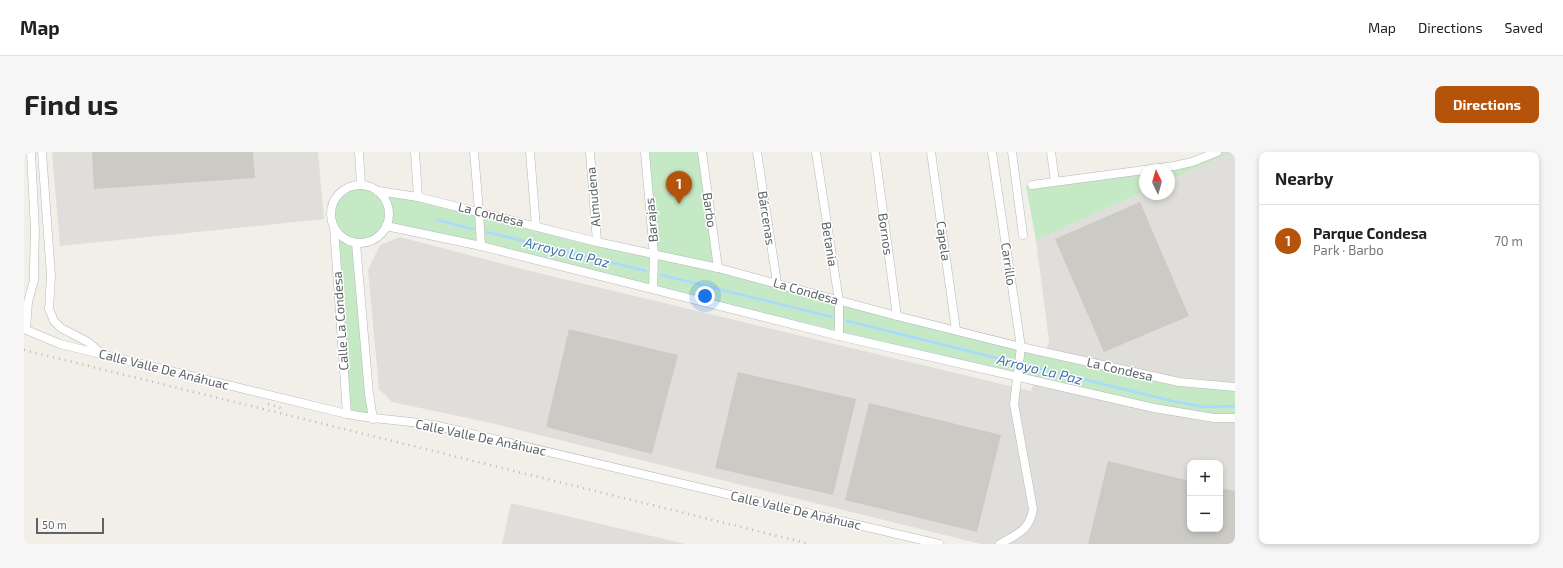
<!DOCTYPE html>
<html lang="en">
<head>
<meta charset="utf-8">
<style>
	:root { --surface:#fff; --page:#f6f6f6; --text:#222; --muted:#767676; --line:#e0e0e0; --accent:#b45309 }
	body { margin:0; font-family:"Exo 2",sans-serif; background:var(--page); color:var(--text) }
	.controls { position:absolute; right:12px; bottom:12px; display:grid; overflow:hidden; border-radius:8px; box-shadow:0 2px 6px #0003 }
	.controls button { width:36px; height:36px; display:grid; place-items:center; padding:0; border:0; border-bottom:1px solid var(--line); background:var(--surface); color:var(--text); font:20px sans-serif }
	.compass { position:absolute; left:1115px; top:12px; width:36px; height:36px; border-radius:50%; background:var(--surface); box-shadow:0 2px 6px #0003; rotate:355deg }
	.scale { position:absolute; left:12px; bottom:10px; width:68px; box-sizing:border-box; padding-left:4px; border:2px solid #5f6368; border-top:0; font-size:11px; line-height:14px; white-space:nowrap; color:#5f6368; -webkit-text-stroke:3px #fff; paint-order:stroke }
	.you { position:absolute; left:681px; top:144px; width:14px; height:14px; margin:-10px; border:3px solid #fff; border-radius:50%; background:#1a73e8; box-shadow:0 0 0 6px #1a73e833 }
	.badge { display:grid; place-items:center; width:26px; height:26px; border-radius:50%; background:var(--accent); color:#fff; font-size:13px; font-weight:700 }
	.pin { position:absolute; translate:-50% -33px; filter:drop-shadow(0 1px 2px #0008) }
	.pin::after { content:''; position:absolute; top:21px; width:14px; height:12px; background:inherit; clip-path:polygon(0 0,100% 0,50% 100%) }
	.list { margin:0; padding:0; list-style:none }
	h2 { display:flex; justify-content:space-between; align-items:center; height:52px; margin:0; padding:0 16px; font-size:17px }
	h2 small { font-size:13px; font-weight:400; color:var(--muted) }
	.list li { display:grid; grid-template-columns:26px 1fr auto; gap:12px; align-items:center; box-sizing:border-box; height:72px; padding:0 16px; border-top:1px solid var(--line) }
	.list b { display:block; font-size:15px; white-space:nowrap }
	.list p { margin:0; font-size:13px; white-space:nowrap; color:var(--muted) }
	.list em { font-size:13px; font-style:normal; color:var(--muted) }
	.map { position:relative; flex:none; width:1211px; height:392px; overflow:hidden; border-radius:8px }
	header { display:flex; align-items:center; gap:24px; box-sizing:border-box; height:56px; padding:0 20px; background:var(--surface); border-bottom:1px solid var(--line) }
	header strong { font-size:19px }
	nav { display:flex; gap:22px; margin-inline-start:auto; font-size:14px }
	.intro { display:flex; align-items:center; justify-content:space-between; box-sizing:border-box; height:96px; padding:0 24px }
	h1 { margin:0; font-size:28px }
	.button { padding:10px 18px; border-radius:8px; background:var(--accent); color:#fff; font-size:14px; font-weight:700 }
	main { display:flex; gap:24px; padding:0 24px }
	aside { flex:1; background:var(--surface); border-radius:8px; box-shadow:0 2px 6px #0003 }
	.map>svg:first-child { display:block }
</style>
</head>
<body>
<header>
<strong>Map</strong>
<nav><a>Map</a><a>Directions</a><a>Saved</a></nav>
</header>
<div class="intro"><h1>Find us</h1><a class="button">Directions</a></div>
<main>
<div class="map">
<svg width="1211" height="392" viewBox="0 0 1211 392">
	<rect width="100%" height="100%" fill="#f1efe8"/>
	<g fill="#e0deda" fill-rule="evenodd">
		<polygon points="28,0 294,0 300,67 36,94"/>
		<path d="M1208,0H1211V392H957L467,271L368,250L355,237L344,118L356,93L376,85L502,118L1007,239L1025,190L1012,88L1121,39V42H1145V28ZM1166,311H1196V377H1166Z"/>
		<polygon points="487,351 662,392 478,392"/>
	</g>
	<g fill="#c5e8c5">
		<path d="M621,0H678L694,116L1155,230L1211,235V266L1164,262L362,74C353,85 346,89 332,91L349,267L323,262L310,75C299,44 326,24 354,39L629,103Z"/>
		<polygon points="1193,0 1208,0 1145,28 1145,18 1121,18 1121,39 1012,88 1002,34 1150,14"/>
	</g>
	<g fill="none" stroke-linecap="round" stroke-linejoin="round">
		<g stroke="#aadaff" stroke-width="2.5">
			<polyline points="413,68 449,77"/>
			<polyline points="463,80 622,119"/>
			<polyline points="637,123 808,165"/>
			<polyline points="823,169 1148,249 1181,255 1211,254"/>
		</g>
	</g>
	<g fill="#cccac5">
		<polygon points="68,0 229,0 231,26 70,37"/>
		<polygon points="1116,50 1165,164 1080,200 1031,87"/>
		<polygon points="545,177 654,203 628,302 522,275"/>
		<polygon points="714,220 832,247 809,343 691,316"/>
		<polygon points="845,251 977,283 953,380 821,348"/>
		<polygon points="1084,309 1166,329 1166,377 1196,377 1196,336 1211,339 1211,392 1064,392"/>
	</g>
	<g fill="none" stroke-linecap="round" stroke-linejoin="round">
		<g stroke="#b5b8bc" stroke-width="9">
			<g id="minor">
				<polyline points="18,0 27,124 25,157 30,169 37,176 64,190 78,202"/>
				<polyline points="335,0 337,33"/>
				<polyline points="391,0 394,45"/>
				<polyline points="450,0 455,59 457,94"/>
				<polyline points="506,0 512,74"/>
				<polyline points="566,0 573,90"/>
				<polyline points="621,0 630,103 629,137"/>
				<polyline points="678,0 694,116"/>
				<polyline points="733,0 753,131"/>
				<polyline points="792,0 815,149 815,184"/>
				<polyline points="851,0 873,164"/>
				<polyline points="907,0 932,178"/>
				<path d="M968,0L997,195L990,252L1009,357C1006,378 993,382 976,392"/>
				<polyline points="988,0 999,83"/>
				<polyline points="1027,0 1031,29"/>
				<polyline points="1008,33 1150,14 1168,10 1193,0"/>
				<circle cx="336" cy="62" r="29"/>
				<polyline points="354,39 394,45 573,90 694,116 873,164 997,195 1155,230 1211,235"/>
				<polyline points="362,74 457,94 815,184 1130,256 1190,266 1211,266"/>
				<polyline points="310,75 323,262"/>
				<polyline points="332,91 345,242 349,267"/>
				<path d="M0,177L36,192L323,262C353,268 383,268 414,274L915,392"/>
				<polyline points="2,177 4,150 10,128 10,114 11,79 7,0"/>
			</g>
		</g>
		<use href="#minor" stroke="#fff" stroke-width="8"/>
		<g stroke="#b6b7b8" stroke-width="2.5" stroke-dasharray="1 5" stroke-linecap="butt">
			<polyline points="0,198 786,392"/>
			<polyline points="244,252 260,257"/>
		</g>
	</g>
	<g text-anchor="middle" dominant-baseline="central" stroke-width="3" stroke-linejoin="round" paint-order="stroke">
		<g font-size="13" fill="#5f6368" stroke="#fff">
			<text transform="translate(569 45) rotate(-95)">Almudena</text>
			<text transform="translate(686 58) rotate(82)">Barbo</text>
			<text transform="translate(467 62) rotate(14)">La Condesa</text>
			<text transform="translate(743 66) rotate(81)">Bárcenas</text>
			<text transform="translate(627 68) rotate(-95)">Barajas</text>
			<text transform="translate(862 82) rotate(82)">Bornos</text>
			<text transform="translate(920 89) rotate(82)">Capela</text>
			<text transform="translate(806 92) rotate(81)">Betania</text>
			<text transform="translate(985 112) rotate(82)">Carrillo</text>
			<text transform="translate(782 139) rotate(16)">La Condesa</text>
			<text transform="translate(316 169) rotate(-94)">Calle La Condesa</text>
			<text transform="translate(140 217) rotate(14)">Calle Valle De Anáhuac</text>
			<text transform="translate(1096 217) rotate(13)">La Condesa</text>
			<text transform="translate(457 285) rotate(12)">Calle Valle De Anáhuac</text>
			<text transform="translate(772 358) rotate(13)">Calle Valle De Anáhuac</text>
		</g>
		<g font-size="14" font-style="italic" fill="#4174aa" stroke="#fff">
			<text transform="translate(543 100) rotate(14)">Arroyo La Paz</text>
			<text transform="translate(1016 217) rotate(14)">Arroyo La Paz</text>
		</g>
	</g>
</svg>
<div class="controls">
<button>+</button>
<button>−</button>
</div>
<svg class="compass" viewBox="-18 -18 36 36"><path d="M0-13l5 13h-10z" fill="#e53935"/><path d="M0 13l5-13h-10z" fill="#767676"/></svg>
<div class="scale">50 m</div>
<div class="you"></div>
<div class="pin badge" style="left:655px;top:52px">1</div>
</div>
<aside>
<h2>Nearby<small></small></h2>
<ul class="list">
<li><span class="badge">1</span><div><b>Parque Condesa</b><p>Park · Barbo</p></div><em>70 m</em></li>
</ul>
</aside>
</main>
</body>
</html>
